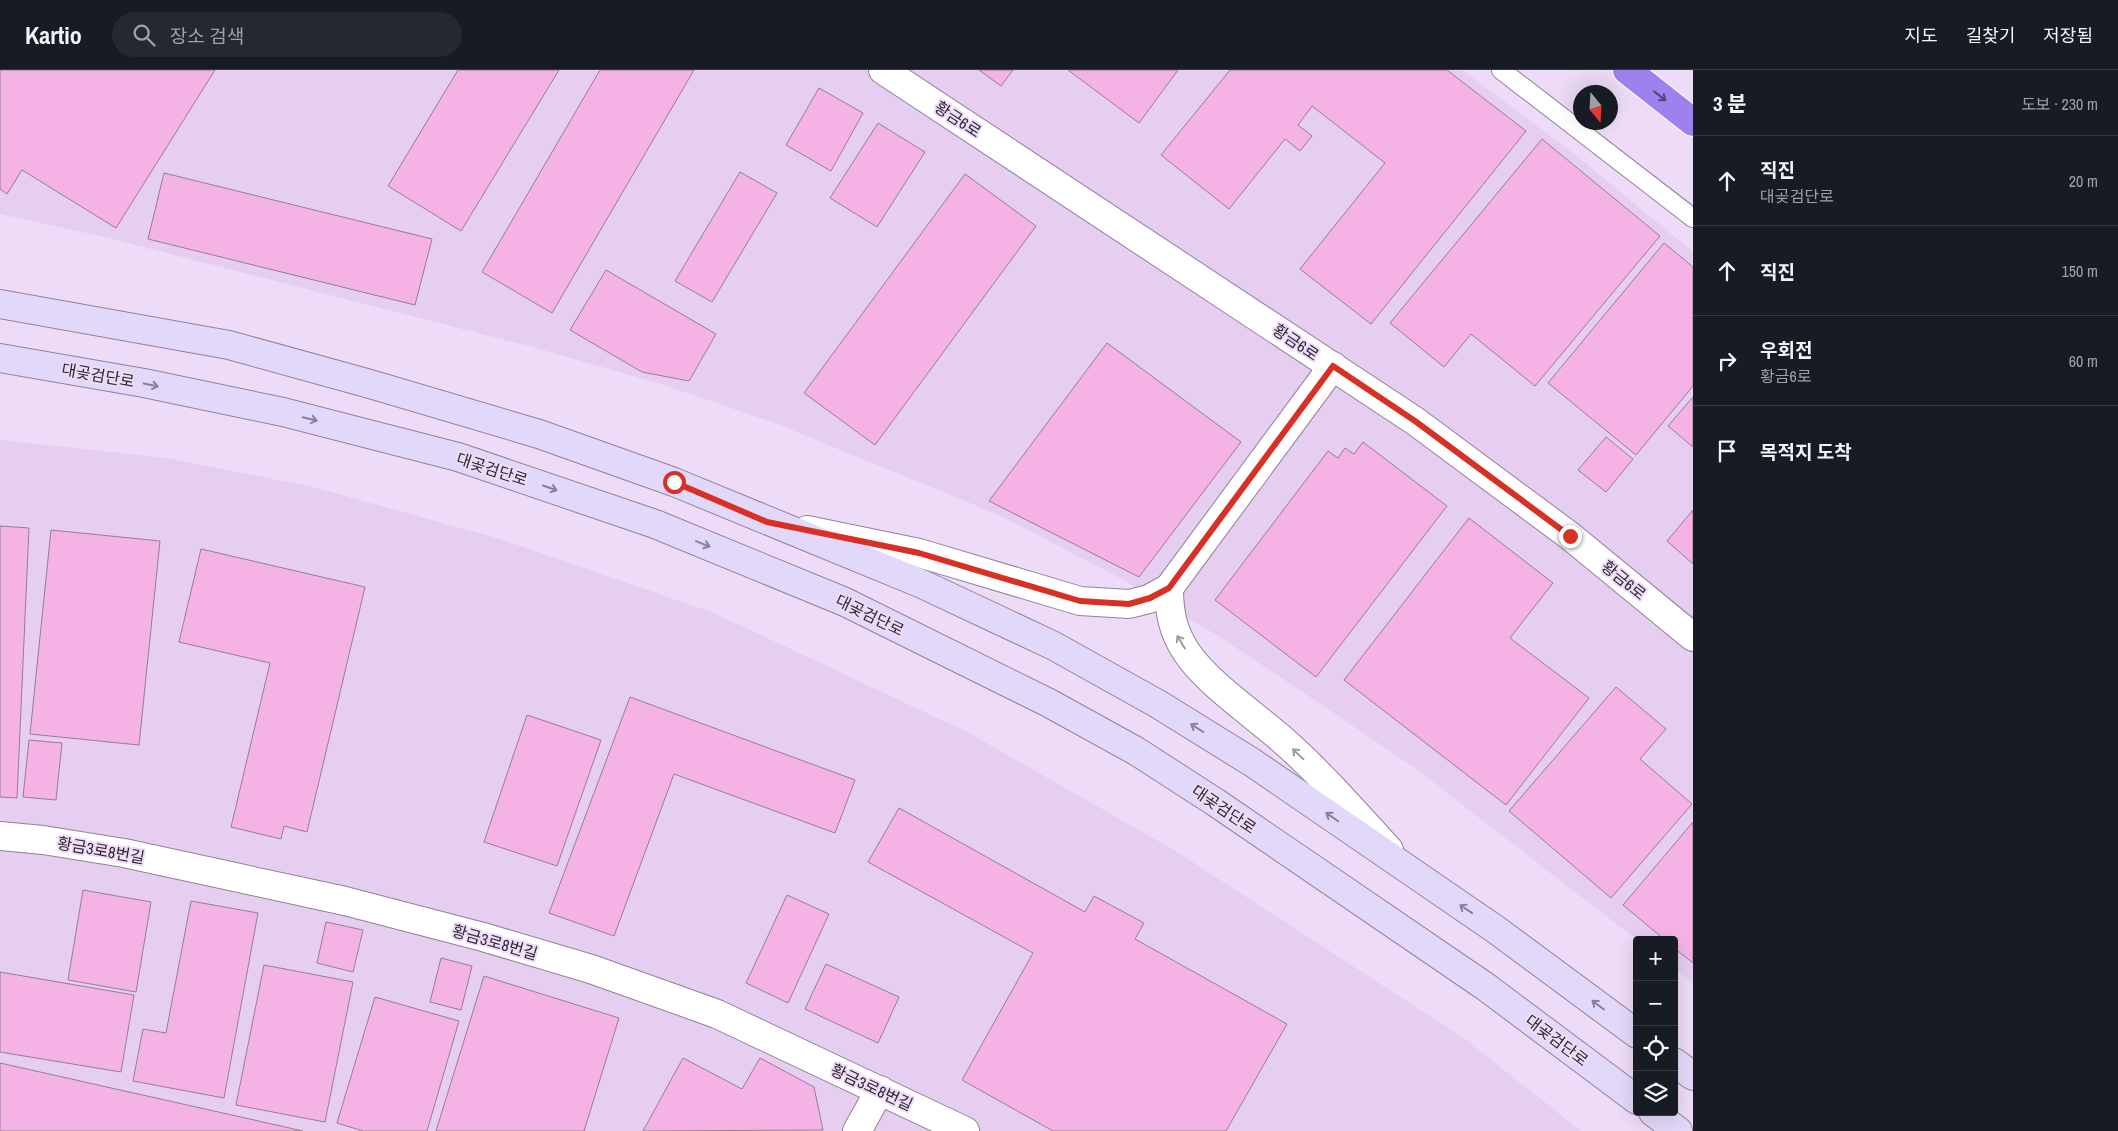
<!DOCTYPE html>
<html lang="ko">
<head>
<meta charset="utf-8">
<style>
	:root { --surface:#171b24; --page:#242831; --text:#f1f3f6; --muted:#9ea1a6; --line:#363941 }
	body { margin:0; font-family:"Archivo Narrow","Noto Sans KR",sans-serif; background:var(--page); color:var(--text) }
	.controls { position:absolute; right:15px; bottom:15px; display:grid; overflow:hidden; border-radius:5px; box-shadow:0 5px 20px #0002 }
	.controls button { width:45px; height:45px; display:grid; place-items:center; padding:0; border:0; border-bottom:1px solid var(--line); background:var(--surface); color:var(--text); font:25px sans-serif }
	.compass { position:absolute; left:1573px; top:15px; width:45px; height:45px; border-radius:50%; background:var(--surface); box-shadow:0 5px 20px #0002; rotate:162deg }
	.stop { position:absolute; width:15px; height:15px; margin:-11px; border:4px solid #d93025; border-radius:50%; background:#fff }
	.stop.end { background:#d93025; border-color:#fff; box-shadow:0 1px 5px #0008 }
	.list { margin:0; padding:0; list-style:none }
	h2 { display:flex; justify-content:space-between; align-items:center; height:65px; margin:0; padding:0 20px; font-size:21px }
	h2 small { font-size:16px; font-weight:400; color:var(--muted) }
	.list li { display:grid; grid-template-columns:32px 1fr auto; gap:15px; align-items:center; box-sizing:border-box; height:90px; padding:0 20px; border-top:1px solid var(--line) }
	.list b { display:block; font-size:19px; white-space:nowrap }
	.list p { margin:0; font-size:16px; white-space:nowrap; color:var(--muted) }
	.list em { font-size:16px; font-style:normal; color:var(--muted) }
	.icon { flex:none; width:28px; height:28px; fill:none; stroke:currentColor; stroke-width:2; stroke-linecap:round; stroke-linejoin:round }
	.map { position:relative; flex:none; width:1693px; height:1061px; overflow:hidden }
	header { display:flex; align-items:center; gap:30px; box-sizing:border-box; height:70px; padding:0 25px; background:var(--surface); border-bottom:1px solid var(--line) }
	header strong { font-size:24px }
	nav { display:flex; gap:28px; margin-inline-start:auto; font-size:18px }
	.search { width:350px; height:45px; background:var(--page); display:flex; align-items:center; gap:12px; box-sizing:border-box; padding:0 18px; border-radius:28px; color:var(--muted); font-size:19px }
	main { display:flex }
	aside { flex:1; background:var(--surface) }
	.map>svg:first-child { display:block }
</style>
</head>
<body>
<header>
<strong>Kartio</strong>
<div class="search"><svg class="icon" aria-label="search" viewBox="0 0 24 24"><circle cx="10" cy="10" r="6"/><path d="M15 15l6 6"/></svg>장소 검색</div>
<nav><a>지도</a><a>길찾기</a><a>저장됨</a></nav>
</header>
<main>
<div class="map">
<svg width="1693" height="1061" viewBox="0 0 1693 1061">
	<rect width="100%" height="100%" fill="#eedbf7"/>
	<g fill="#e5cef0">
		<polygon points="0,0 1462,0 1577,86 1693,182 1693,913 1674,899 1674,870 1637,870 1419,701 1325,637 1220,567 1120,508 999,445 775,353 661,314 529,276 96,165 0,144"/>
		<polygon points="0,370 166,388 313,417 500,469 714,543 967,662 1174,780 1465,969 1581,1061 0,1061"/>
	</g>
	<g fill="#f5b3e5" stroke="#977d90">
		<polygon points="0,0 215,0 116,158 22,100 7,124 0,119"/>
		<polygon points="458,0 559,0 461,161 388,116"/>
		<polygon points="600,0 694,0 552,243 482,202"/>
		<polygon points="979,0 1013,0 1001,16"/>
		<polygon points="1068,0 1178,0 1139,53"/>
		<polygon points="1230,0 1447,0 1526,61 1371,254 1300,199 1385,93 1312,36 1298,55 1312,66 1300,81 1285,69 1229,139 1161,85"/>
		<polygon points="819,18 863,43 831,101 786,75"/>
		<polygon points="878,53 925,82 877,157 830,128"/>
		<polygon points="1542,69 1660,166 1535,316 1471,264 1444,297 1390,253"/>
		<polygon points="740,102 777,123 712,232 675,211"/>
		<polygon points="164,103 432,169 415,235 148,169"/>
		<polygon points="965,104 1036,156 875,375 804,323"/>
		<polygon points="1664,173 1693,197 1693,316 1636,385 1548,313"/>
		<polygon points="606,200 716,264 689,311 642,302 570,260"/>
		<polygon points="1107,273 1241,372 1139,507 989,431"/>
		<polygon points="1693,327 1693,377 1668,356"/>
		<polygon points="1606,367 1633,389 1606,422 1578,400"/>
		<polygon points="1363,372 1447,436 1316,607 1215,530 1328,381 1338,388 1345,378 1354,384"/>
		<polygon points="1693,440 1693,494 1667,471"/>
		<polygon points="1469,448 1553,513 1510,568 1589,628 1506,735 1344,610"/>
		<polygon points="0,456 29,458 17,728 0,727"/>
		<polygon points="51,460 160,471 139,675 30,664"/>
		<polygon points="201,479 365,517 307,762 284,756 281,769 231,757 270,593 179,572"/>
		<polygon points="1616,617 1666,659 1640,689 1692,734 1611,828 1509,741"/>
		<polygon points="630,627 855,710 835,763 674,704 614,866 549,843"/>
		<polygon points="527,645 601,670 557,796 484,772"/>
		<polygon points="29,670 62,673 56,730 23,727"/>
		<polygon points="899,738 1085,842 1094,826 1144,853 1135,869 1287,954 1226,1061 1053,1061 962,1010 1033,883 868,792"/>
		<polygon points="1693,752 1693,893 1674,878 1674,870 1665,870 1623,835"/>
		<polygon points="83,820 151,832 136,922 68,910"/>
		<polygon points="787,825 829,844 788,933 746,913"/>
		<polygon points="191,831 258,843 224,1028 133,1011 143,959 166,963"/>
		<polygon points="326,852 363,860 353,902 317,893"/>
		<polygon points="441,888 472,896 461,940 430,932"/>
		<polygon points="826,894 899,927 878,973 805,939"/>
		<polygon points="264,895 353,912 325,1052 236,1035"/>
		<polygon points="0,902 134,925 121,1002 0,982"/>
		<polygon points="484,906 619,948 584,1061 436,1061"/>
		<polygon points="375,927 459,951 427,1061 363,1061 337,1053"/>
		<polygon points="683,988 742,1019 760,988 814,1017 823,1060 643,1061"/>
		<polygon points="0,993 303,1061 0,1061"/>
	</g>
	<g fill="none" stroke-linecap="round" stroke-linejoin="round">
		<g stroke="#92819a" stroke-width="20">
			<polyline id="lane" points="1501,0 1693,148"/>
		</g>
		<g stroke="#92819a" stroke-width="30">
			<g id="street">
				<polyline points="883,0 1415,351 1570,466 1693,567"/>
				<polyline points="807,460 919,483 1080,531 1129,534 1149,529 1169,518 1333,296"/>
				<path d="M1169,518C1169,543 1173,562 1187,583C1209,615 1256,646 1286,673C1323,706 1355,743 1389,780"/>
				<polyline points="0,766 43,770 124,783 345,831 483,867 591,899 717,944 965,1061"/>
				<polyline points="857,1061 880,1020"/>
			</g>
		</g>
		<g stroke="#92819a" stroke-width="30">
			<g id="secondary">
				<polyline points="0,234 229,275 370,314 539,364 674,412 922,514 1054,576 1158,634 1253,693 1495,859 1637,964"/>
				<polyline points="0,288 144,313 283,342 458,387 655,454 845,532 1049,633 1136,681 1215,732 1486,917 1637,1030"/>
				<polyline points="1674,992 1693,1006"/>
				<polyline points="1653,1042 1678,1061"/>
			</g>
		</g>
		<g stroke="#fff" stroke-width="30">
			<polyline id="highway" points="1627,0 1693,52"/>
		</g>
		<use href="#lane" stroke="#fff" stroke-width="18"/>
		<use href="#street" stroke="#fff" stroke-width="28"/>
		<use href="#secondary" stroke="#e2d9fa" stroke-width="28"/>
		<use href="#highway" stroke="#9e81ee" stroke-width="28"/>
	</g>
	<defs><path id="oneway-shaft" d="M-6 0H5M1.5-3L5.5 0L1.5 3" fill="none" stroke-width="1.6" stroke-linecap="round" stroke-linejoin="round" transform="scale(1.25)"/></defs>
	<use stroke="#554672" href="#oneway-shaft" transform="translate(1660 26) rotate(38)"/>
	<g stroke="#888095">
		<use href="#oneway-shaft" transform="translate(151 315) rotate(12)"/>
		<use href="#oneway-shaft" transform="translate(310 349) rotate(14)"/>
		<use href="#oneway-shaft" transform="translate(550 418) rotate(19)"/>
		<use href="#oneway-shaft" transform="translate(703 474) rotate(22)"/>
		<use href="#oneway-shaft" transform="translate(1197 658) rotate(-148)"/>
		<use href="#oneway-shaft" transform="translate(1332 747) rotate(-145)"/>
		<use href="#oneway-shaft" transform="translate(1466 839) rotate(-146)"/>
		<use href="#oneway-shaft" transform="translate(1598 935) rotate(-143)"/>
	</g>
	<g stroke="#a09da2">
		<use href="#oneway-shaft" transform="translate(1181 572) rotate(-121)"/>
		<use href="#oneway-shaft" transform="translate(1298 684) rotate(-136)"/>
	</g>
	<g fill="none" stroke-linecap="round" stroke-linejoin="round">
		<polyline stroke="#d93025" stroke-width="6" points="674,412 767,452 919,483 1080,531 1129,534 1150,528 1169,518 1333,296 1415,351 1570,466"/>
	</g>
	<g text-anchor="middle" dominant-baseline="central" stroke-width="4" stroke-linejoin="round" paint-order="stroke">
		<g font-size="16" fill="#2d2630" stroke="#eedbf7">
			<text transform="translate(958 49) rotate(33)">황금6로</text>
			<text transform="translate(1296 272) rotate(34)">황금6로</text>
			<text transform="translate(98 305) rotate(10)">대곶검단로</text>
			<text transform="translate(492 399) rotate(18)">대곶검단로</text>
			<text transform="translate(1624 510) rotate(39)">황금6로</text>
			<text transform="translate(870 545) rotate(26)">대곶검단로</text>
			<text transform="translate(1224 739) rotate(34)">대곶검단로</text>
			<text transform="translate(101 780) rotate(10)">황금3로8번길</text>
			<text transform="translate(495 872) rotate(16)">황금3로8번길</text>
			<text transform="translate(1557 970) rotate(37)">대곶검단로</text>
			<text transform="translate(872 1017) rotate(25)">황금3로8번길</text>
		</g>
	</g>
</svg>
<div class="controls">
<button>+</button>
<button>−</button>
<button><svg class="icon" aria-label="locate" viewBox="0 0 24 24"><circle cx="12" cy="12" r="6"/><path d="M12 2v4M12 18v4M2 12h4M18 12h4"/></svg></button>
<button><svg class="icon" aria-label="layers" viewBox="0 0 24 24"><path d="M12 4l9 5-9 5-9-5zM3 14l9 5 9-5"/></svg></button>
</div>
<svg class="compass" viewBox="-18 -18 36 36"><path d="M0-13l5 13h-10z" fill="#e53935"/><path d="M0 13l5-13h-10z" fill="#9ea1a6"/></svg>
<div class="stop" style="left:674px;top:412px"></div>
<div class="stop end" style="left:1570px;top:466px"></div>
</div>
<aside>
<h2>3 분<small>도보 · 230 m</small></h2>
<ul class="list">
<li><svg class="icon" aria-label="ahead" viewBox="0 0 24 24"><path d="M12 20V5M6 11l6-6 6 6"/></svg><div><b>직진</b><p>대곶검단로</p></div><em>20 m</em></li>
<li><svg class="icon" aria-label="ahead" viewBox="0 0 24 24"><path d="M12 20V5M6 11l6-6 6 6"/></svg><div><b>직진</b></div><em>150 m</em></li>
<li><svg class="icon" aria-label="right" viewBox="0 0 24 24"><path d="M7 20v-9h11M14 6l5 5-5 5"/></svg><div><b>우회전</b><p>황금6로</p></div><em>60 m</em></li>
<li><svg class="icon" aria-label="arrive" viewBox="0 0 24 24"><path d="M6 21V4h12l-3 4 3 4H6"/></svg><div><b>목적지 도착</b></div></li>
</ul>
</aside>
</main>
</body>
</html>
